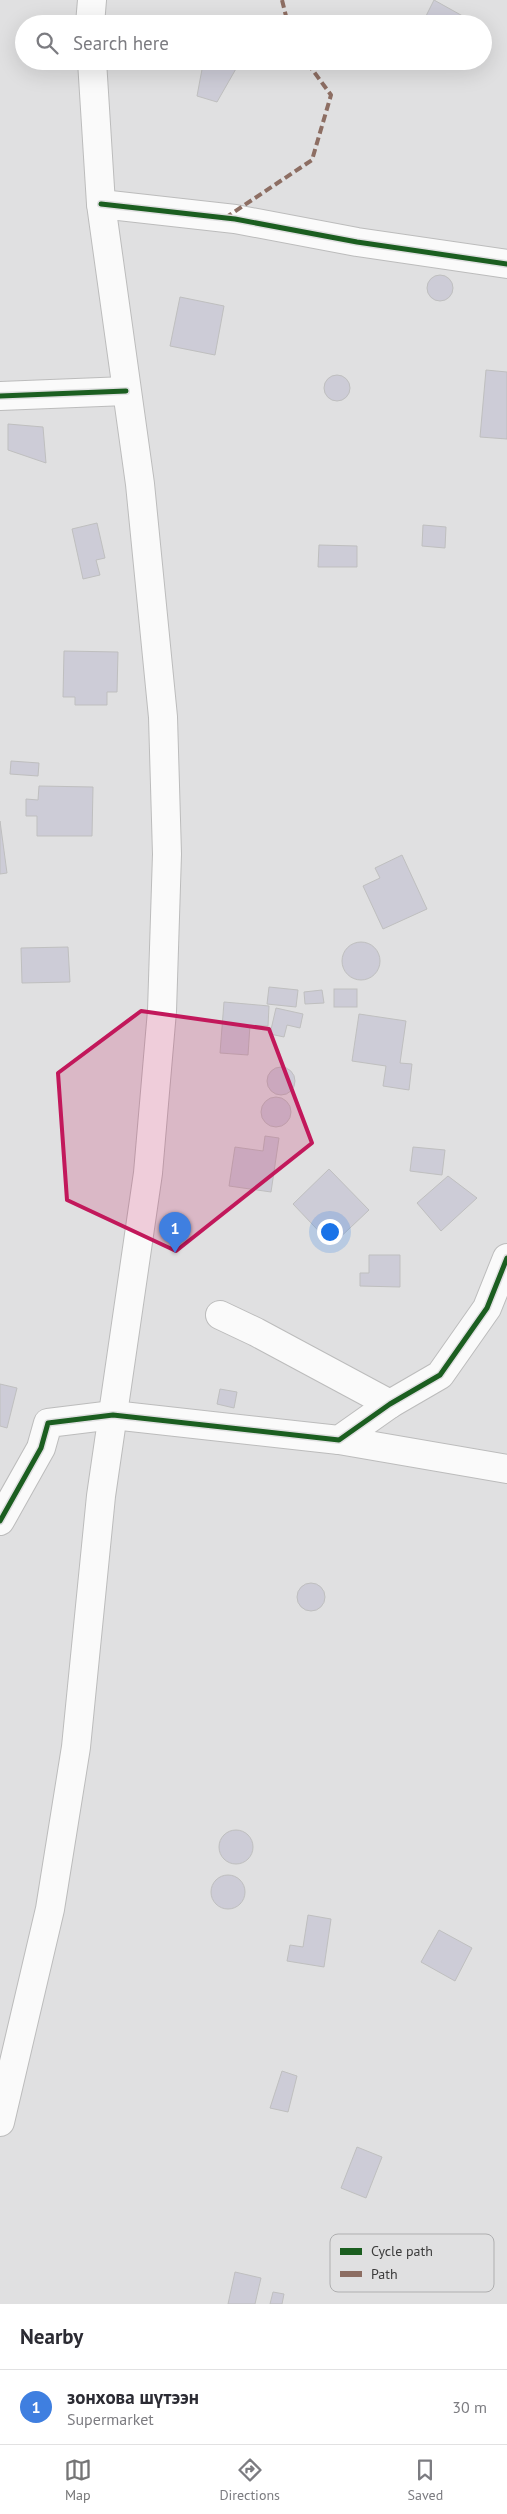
<!DOCTYPE html>
<html lang="en">
<head>
<meta charset="utf-8">
<style>
	:root { --surface:#fff; --page:#f2f2f3; --text:#2b2b33; --muted:#7c7c81; --line:#e1e1e2; --accent:#757576 }
	body { margin:0; font-family:"PT Sans",sans-serif; background:var(--page); color:var(--text) }
	.you { position:absolute; left:329px; top:1231px; width:18px; height:18px; margin:-12px; border:4px solid #fff; border-radius:50%; background:#1a73e8; box-shadow:0 0 0 8px #1a73e833 }
	.badge { display:grid; place-items:center; width:32px; height:32px; border-radius:50%; background:var(--accent); color:#fff; font-size:16px; font-weight:700 }
	.pin { position:absolute; translate:-50% -41px; filter:drop-shadow(0 1px 2px #0008) }
	.pin::after { content:''; position:absolute; top:26px; width:18px; height:15px; background:inherit; clip-path:polygon(0 0,100% 0,50% 100%) }
	.list { margin:0; padding:0; list-style:none }
	h2 { display:flex; justify-content:space-between; align-items:center; height:65px; margin:0; padding:0 20px; font-size:21px }
	h2 small { font-size:16px; font-weight:400; color:var(--muted) }
	.list li { display:grid; grid-template-columns:32px 1fr auto; gap:15px; align-items:center; box-sizing:border-box; height:75px; padding:0 20px; border-top:1px solid var(--line) }
	.list b { display:block; font-size:19px; white-space:nowrap }
	.list p { margin:0; font-size:16px; white-space:nowrap; color:var(--muted) }
	.list em { font-size:16px; font-style:normal; color:var(--muted) }
	.icon { flex:none; width:28px; height:28px; fill:none; stroke:currentColor; stroke-width:2; stroke-linecap:round; stroke-linejoin:round }
	.map { position:relative; flex:none; width:507px; height:2304px; overflow:hidden }
	.search { position:absolute; background:var(--surface); box-shadow:0 5px 20px #0002; left:15px; right:15px; top:15px; height:55px; display:flex; align-items:center; gap:12px; box-sizing:border-box; padding:0 18px; border-radius:28px; color:var(--muted); font-size:19px }
	.sheet { height:140px; background:var(--surface) }
	nav { display:flex; justify-content:space-around; align-items:center; box-sizing:border-box; height:70px; border-top:1px solid var(--line); background:var(--surface); font-size:14px; color:var(--muted) }
	nav a { display:grid; justify-items:center; gap:2px }
	nav .on { color:var(--accent) }
	.map>svg:first-child { display:block }
</style>
</head>
<body>
<div class="map">
<svg width="507" height="2304" viewBox="0 0 507 2304">
	<rect width="100%" height="100%" fill="#e0e0e1"/>
	<g fill="#cdccd7" stroke="#bfbfbf">
		<polygon points="434,0 477,24 422,24"/>
		<polygon points="203,64 237,67 217,102 197,96"/>
		<circle cx="440" cy="288" r="13"/>
		<polygon points="180,297 224,306 215,355 170,346"/>
		<polygon points="486,370 507,372 507,439 480,437"/>
		<circle cx="337" cy="388" r="13"/>
		<polygon points="8,424 43,427 46,463 8,450"/>
		<polygon points="97,523 105,558 96,560 100,575 83,579 72,529"/>
		<polygon points="423,525 446,527 445,548 422,546"/>
		<polygon points="319,545 357,546 357,567 318,567"/>
		<polygon points="64,651 118,652 117,692 107,692 107,705 75,705 75,697 63,697"/>
		<polygon points="11,761 39,763 38,776 10,774"/>
		<polygon points="39,786 93,787 92,836 37,836 37,816 26,816 26,799 38,800"/>
		<polygon points="0,821 7,873 0,874"/>
		<polygon points="402,855 427,909 383,929 363,886 380,878 375,868"/>
		<circle cx="361" cy="961" r="19"/>
		<polygon points="68,947 70,982 22,983 21,948"/>
		<polygon points="269,987 298,990 296,1007 267,1004"/>
		<rect x="334" y="989" width="23" height="18"/>
		<polygon points="322,990 324,1003 305,1004 304,992"/>
		<polygon points="224,1002 269,1006 268,1026 250,1025 248,1055 220,1053"/>
		<polygon points="276,1008 303,1014 300,1028 287,1025 284,1037 270,1034"/>
		<polygon points="359,1014 406,1021 400,1063 412,1064 409,1090 383,1086 386,1066 352,1061"/>
		<circle cx="281" cy="1081" r="14"/>
		<circle cx="276" cy="1112" r="15"/>
		<polygon points="265,1136 279,1138 271,1192 229,1186 235,1147 263,1151"/>
		<polygon points="413,1147 445,1150 442,1175 410,1171"/>
		<polygon points="329,1169 369,1210 332,1245 293,1204"/>
		<polygon points="448,1176 477,1198 441,1231 417,1203"/>
		<polygon points="369,1255 400,1255 400,1287 360,1286 360,1273 369,1273"/>
		<polygon points="0,1384 17,1388 7,1428 0,1426"/>
		<polygon points="220,1389 237,1392 234,1408 217,1404"/>
		<circle cx="311" cy="1597" r="14"/>
		<circle cx="236" cy="1847" r="17"/>
		<circle cx="228" cy="1892" r="17"/>
		<polygon points="308,1915 331,1919 324,1967 287,1961 290,1945 303,1947"/>
		<polygon points="439,1930 472,1948 455,1981 421,1962"/>
		<polygon points="282,2071 297,2076 288,2112 270,2108"/>
		<polygon points="357,2147 382,2157 366,2198 341,2188"/>
		<polygon points="235,2272 261,2278 255,2304 228,2304"/>
		<polygon points="273,2292 284,2294 282,2304 270,2304"/>
	</g>
	<g fill="none" stroke-linecap="round" stroke-linejoin="round">
		<g stroke="#bcbcbc" stroke-width="30">
			<g id="minor">
				<polyline points="101,204 235,219 357,242 507,264"/>
				<polyline points="0,396 126,391"/>
				<polyline points="220,1315 256,1332 390,1404"/>
				<polyline points="339,1440 507,1469"/>
				<polyline points="0,1521 41,1448 48,1423 113,1415 339,1440 390,1404 440,1375 487,1308 507,1258"/>
			</g>
		</g>
		<g stroke="#bcbcbc" stroke-width="30">
			<g id="major">
				<polyline points="90,24 92,0"/>
				<polyline points="0,2122 50,1909 76,1747 101,1496 148,1173 162,1011 167,854 163,717 140,484 101,204 92,61"/>
			</g>
		</g>
		<use href="#minor" stroke="#fafafa" stroke-width="28"/>
		<use href="#major" stroke="#fafafa" stroke-width="28"/>
		<g stroke="#8d6e63" stroke-width="4" stroke-dasharray="8 4" stroke-linecap="butt">
			<polyline points="282,0 288,24"/>
			<polyline points="225,218 312,160 331,95 306,61"/>
		</g>
		<g stroke="#e0e0e1" stroke-width="8">
			<g id="cycleway">
				<polyline points="101,204 235,219 357,242 507,264"/>
				<polyline points="0,396 126,391"/>
				<polyline points="0,1521 41,1448 48,1423 113,1415 339,1440 390,1404 440,1375 487,1308 507,1258"/>
			</g>
		</g>
		<use href="#cycleway" stroke="#1b5e20" stroke-width="5"/>
	</g>
	<path fill="#c2185b" fill-opacity="0.2" stroke="#c2185b" stroke-width="4" stroke-linejoin="round" d="M141,1011L269,1029L312,1143L176,1251L67,1200L58,1073Z"/>
	<rect x="330" y="2234" width="164" height="58" rx="8" fill="#e0e0e1" stroke="#afafb0" stroke-width="1"/>
	<rect x="340" y="2248" width="22" height="7" fill="#1b5e20"/>
	<rect x="340" y="2271" width="22" height="6" fill="#8d6e63"/>
	<g font-size="14" fill="#3c3c3c">
		<text x="371" y="2256">Cycle path</text>
		<text x="371" y="2279">Path</text>
	</g>
</svg>
<div class="you"></div>
<div class="pin badge" style="left:175px;top:1253px;background:#3f7fe0">1</div>
<div class="search"><svg class="icon" aria-label="search" viewBox="0 0 24 24"><circle cx="10" cy="10" r="6"/><path d="M15 15l6 6"/></svg>Search here</div>
</div>
<section class="sheet">
<h2>Nearby<small></small></h2>
<ul class="list">
<li><span class="badge" style="background:#3f7fe0">1</span><div><b>зонхова шүтээн</b><p>Supermarket</p></div><em>30 m</em></li>
</ul>
</section>
<nav>
<a class="on"><svg class="icon" aria-label="map" viewBox="0 0 24 24"><path d="M3 6l6-2 6 2 6-2v14l-6 2-6-2-6 2zM9 4v14M15 6v14"/></svg>Map</a>
<a><svg class="icon" aria-label="directions" viewBox="0 0 24 24"><path d="M12 3l9 9-9 9-9-9zM9 14v-3h6M13 9l2 2-2 2"/></svg>Directions</a>
<a><svg class="icon" aria-label="saved" viewBox="0 0 24 24"><path d="M7 4h10v16l-5-4-5 4z"/></svg>Saved</a>
</nav>
</body>
</html>
